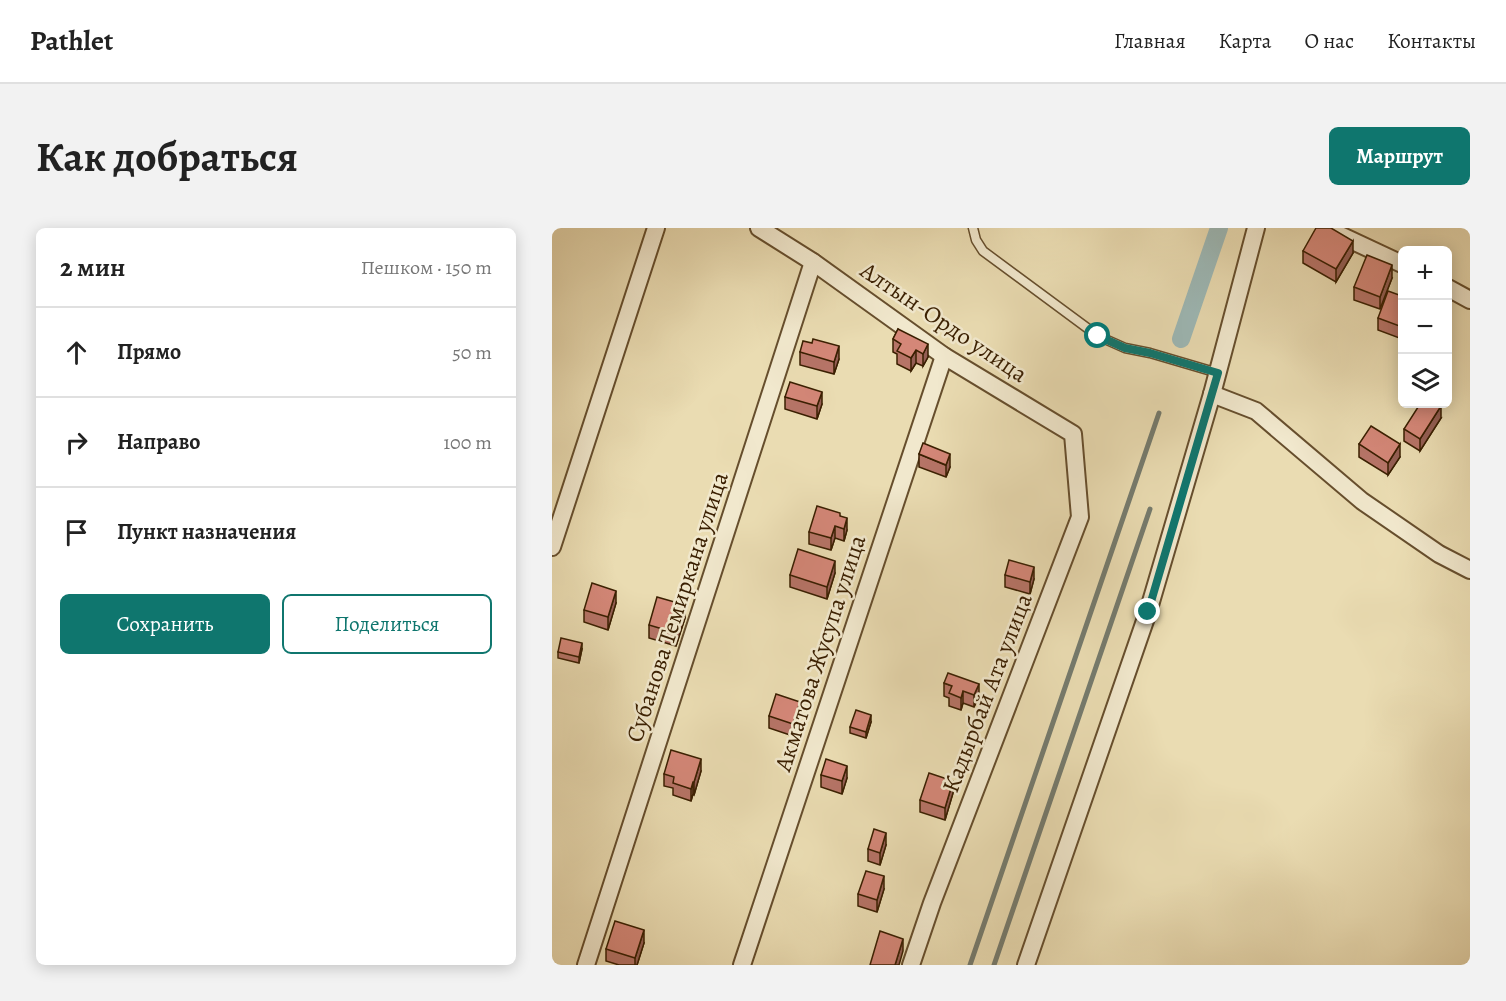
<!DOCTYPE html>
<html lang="ru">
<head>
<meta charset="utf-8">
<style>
	:root { --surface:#fff; --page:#f2f2f2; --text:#222; --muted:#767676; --line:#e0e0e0; --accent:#0f766e }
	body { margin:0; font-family:Alegreya,serif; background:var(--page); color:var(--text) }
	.controls { position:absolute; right:18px; top:18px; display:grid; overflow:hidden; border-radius:9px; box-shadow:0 3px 15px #0003 }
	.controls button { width:54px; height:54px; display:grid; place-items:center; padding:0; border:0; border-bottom:2px solid var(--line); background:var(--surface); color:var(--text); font:30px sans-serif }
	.stop { position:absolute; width:18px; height:18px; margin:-14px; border:4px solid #0f766e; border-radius:50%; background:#fff }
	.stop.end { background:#0f766e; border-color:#fff; box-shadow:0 2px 6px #0008 }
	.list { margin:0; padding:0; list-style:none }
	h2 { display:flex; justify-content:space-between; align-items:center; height:78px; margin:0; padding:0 24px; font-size:26px }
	h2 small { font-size:20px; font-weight:400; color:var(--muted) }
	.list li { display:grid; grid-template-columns:39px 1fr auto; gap:18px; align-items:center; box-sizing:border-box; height:90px; padding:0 24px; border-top:2px solid var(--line) }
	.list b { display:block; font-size:22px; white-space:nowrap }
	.list em { font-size:20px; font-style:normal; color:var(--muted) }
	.actions { display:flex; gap:12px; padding:18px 24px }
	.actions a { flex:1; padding:14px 0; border:2px solid var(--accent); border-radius:9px; text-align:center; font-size:21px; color:var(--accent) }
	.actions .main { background:var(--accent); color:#fff }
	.icon { flex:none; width:33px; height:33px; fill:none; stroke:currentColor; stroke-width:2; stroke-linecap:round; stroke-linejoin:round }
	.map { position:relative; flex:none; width:918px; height:737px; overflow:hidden; border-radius:9px }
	header { display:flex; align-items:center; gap:36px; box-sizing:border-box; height:84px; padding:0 30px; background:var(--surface); border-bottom:2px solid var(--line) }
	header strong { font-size:28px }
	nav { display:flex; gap:33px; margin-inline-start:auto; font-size:21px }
	.intro { display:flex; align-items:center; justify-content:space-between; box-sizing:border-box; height:144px; padding:0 36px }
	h1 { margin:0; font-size:42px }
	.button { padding:15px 27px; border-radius:9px; background:var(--accent); color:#fff; font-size:21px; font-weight:700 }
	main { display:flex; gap:36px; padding:0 36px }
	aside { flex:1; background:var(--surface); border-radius:9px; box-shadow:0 3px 15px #0003 }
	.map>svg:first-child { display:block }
</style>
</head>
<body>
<header>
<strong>Pathlet</strong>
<nav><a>Главная</a><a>Карта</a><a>О нас</a><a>Контакты</a></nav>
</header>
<div class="intro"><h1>Как добраться</h1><a class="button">Маршрут</a></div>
<main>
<aside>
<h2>2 мин<small>Пешком · 150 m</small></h2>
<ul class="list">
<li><svg class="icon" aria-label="ahead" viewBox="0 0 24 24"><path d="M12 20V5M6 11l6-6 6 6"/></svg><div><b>Прямо</b></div><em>50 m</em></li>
<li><svg class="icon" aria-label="right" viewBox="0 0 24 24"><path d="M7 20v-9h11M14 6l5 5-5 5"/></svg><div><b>Направо</b></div><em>100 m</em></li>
<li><svg class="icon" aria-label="arrive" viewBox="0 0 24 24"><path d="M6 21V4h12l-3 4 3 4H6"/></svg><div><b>Пункт назначения</b></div></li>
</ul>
<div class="actions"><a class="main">Сохранить</a><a>Поделиться</a></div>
</aside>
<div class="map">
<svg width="918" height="737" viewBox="0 0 918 737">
	<rect width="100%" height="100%" fill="#eadcb2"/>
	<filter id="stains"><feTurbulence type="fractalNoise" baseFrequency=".00333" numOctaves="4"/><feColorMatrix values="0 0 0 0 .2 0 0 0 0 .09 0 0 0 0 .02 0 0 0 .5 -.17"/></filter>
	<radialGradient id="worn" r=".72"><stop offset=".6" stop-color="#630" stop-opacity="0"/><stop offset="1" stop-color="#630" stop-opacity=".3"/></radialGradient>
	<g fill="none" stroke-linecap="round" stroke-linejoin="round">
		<g stroke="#757b6e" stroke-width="5">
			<polyline points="418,737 607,185"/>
			<polyline points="442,737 598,281"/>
		</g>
		<polyline stroke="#9db9b7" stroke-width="18" points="629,111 667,0"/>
		<g stroke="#664e2d" stroke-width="11">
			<polyline id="lane" points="421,0 424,12 431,23 546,108 573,120 598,125 666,145"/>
		</g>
		<g stroke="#664e2d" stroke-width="20">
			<g id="street">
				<polyline points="207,0 261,34 392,128 521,206 528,289 380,675 359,737"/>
				<polyline points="773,0 850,36"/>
				<polyline points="896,60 918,72"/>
				<polyline points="660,166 704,183 810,273 887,326 918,342"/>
				<polyline points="0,319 104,0"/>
				<polyline points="34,737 261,34"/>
				<polyline points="190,737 392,128"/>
				<polyline points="474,737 596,384 660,166 704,0"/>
			</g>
		</g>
		<use href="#lane" stroke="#f1e8cd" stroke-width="8"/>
		<use href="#street" stroke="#f1e8cd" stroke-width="16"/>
	</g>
	<g fill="#b67467" stroke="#3a1f01" stroke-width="1.5">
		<polygon points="751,23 801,25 784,54 751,35"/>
		<polygon points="840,50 828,81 802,72 802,59"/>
		<polygon points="850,68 850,111 826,102 826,90"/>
		<polygon points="346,101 376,129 371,138 364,135 359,143 345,136 345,126 341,124 341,111"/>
		<polygon points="248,124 287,131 282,146 248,137"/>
		<polygon points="233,169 270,176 265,191 233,181"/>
		<polygon points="889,190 868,223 852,213 852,201"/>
		<polygon points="807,216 848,229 836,247 807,229"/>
		<polygon points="367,226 398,239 394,249 367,239"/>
		<polygon points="288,288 295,302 292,313 283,310 279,322 257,316 257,304"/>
		<polygon points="283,345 275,371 238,359 238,347"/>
		<polygon points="453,347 482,351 478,366 453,359"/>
		<polygon points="64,375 56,402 32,394 32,382"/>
		<polygon points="133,390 124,418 97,410 97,397"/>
		<polygon points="30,421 27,435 6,430 6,424"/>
		<polygon points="392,455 427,468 422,479 411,475 409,482 397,478 397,470 392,468"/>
		<polygon points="248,486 241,508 217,500 217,488"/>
		<polygon points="319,494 314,510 298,505 298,499"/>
		<polygon points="149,543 142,567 141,566 139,573 121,567 121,560 112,558 112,546"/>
		<polygon points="269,547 295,550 290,566 269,559"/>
		<polygon points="401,565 393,592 368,584 368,572"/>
		<polygon points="334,617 328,637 316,633 316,621"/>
		<polygon points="332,661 325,684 306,678 306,666"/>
		<polygon points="92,715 85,737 67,737 54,733 54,721"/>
	</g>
	<g fill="#945e54" stroke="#3a1f01" stroke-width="1.5">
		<polygon points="801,13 801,25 784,54 784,41"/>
		<polygon points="840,37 840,50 828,81 828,69"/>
		<polygon points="376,116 376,129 371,138 371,126"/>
		<polygon points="287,118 287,131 282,146 282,134"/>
		<polygon points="364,122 364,135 359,143 359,130"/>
		<polygon points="270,164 270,176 265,191 265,178"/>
		<polygon points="889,178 889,190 868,223 868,211"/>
		<polygon points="848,216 848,229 836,247 836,235"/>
		<polygon points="398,226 398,239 394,249 394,237"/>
		<polygon points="295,290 295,302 292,313 292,301"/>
		<polygon points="283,298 283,310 279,322 279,310"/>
		<polygon points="283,333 283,345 275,371 275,359"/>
		<polygon points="482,339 482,351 478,366 478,354"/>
		<polygon points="64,363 64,375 56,402 56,389"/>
		<polygon points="133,377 133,390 124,418 124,405"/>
		<polygon points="30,415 30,421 27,435 27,429"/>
		<polygon points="427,456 427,468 422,479 422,467"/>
		<polygon points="411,463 411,475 409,482 409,470"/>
		<polygon points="248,474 248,486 241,508 241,496"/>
		<polygon points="319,487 319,494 314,510 314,504"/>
		<polygon points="149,531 149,543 142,567 142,554"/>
		<polygon points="295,538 295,550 290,566 290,553"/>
		<polygon points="401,553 401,565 393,592 393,580"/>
		<polygon points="141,554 141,566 139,573 139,561"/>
		<polygon points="334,605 334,617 328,637 328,625"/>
		<polygon points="332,648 332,661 325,684 325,672"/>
		<polygon points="92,702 92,715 85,737 83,737 83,730"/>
		<polygon points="351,711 351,723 347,737 343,737"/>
	</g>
	<g fill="#d48778" stroke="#3a1f01" stroke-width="1.5">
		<polygon points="764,0 779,0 801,13 784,41 751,23"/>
		<polygon points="815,27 840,37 828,69 802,59"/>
		<polygon points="836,63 850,68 850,99 826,90"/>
		<polygon points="346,101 376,116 371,126 364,122 359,130 345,123 349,116 341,111"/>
		<polygon points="261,111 287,118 282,134 248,124 251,113 260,115"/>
		<polygon points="238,154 270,164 265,178 233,169"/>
		<polygon points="868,176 886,176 889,178 868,211 852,201"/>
		<polygon points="819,198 848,216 836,235 807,216"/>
		<polygon points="371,215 398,226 394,237 367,226"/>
		<polygon points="265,278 288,285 288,288 295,290 292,301 283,298 279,310 257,304"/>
		<polygon points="246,321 283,333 275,359 238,347"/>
		<polygon points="457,332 482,339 478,354 453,347"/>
		<polygon points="40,355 64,363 56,389 32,382"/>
		<polygon points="105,369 133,377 124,405 97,397"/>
		<polygon points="9,410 30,415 27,429 6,424"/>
		<polygon points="396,445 427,456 422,467 411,463 409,470 397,465 400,458 392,455"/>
		<polygon points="224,466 248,474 241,496 217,488"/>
		<polygon points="304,482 319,487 314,504 298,499"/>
		<polygon points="119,522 149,531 142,554 141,554 139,561 121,555 122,549 112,546"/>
		<polygon points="274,531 295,538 290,553 269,547"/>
		<polygon points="377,545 401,553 393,580 368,572"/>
		<polygon points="322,601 334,605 328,625 316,621"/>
		<polygon points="314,643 332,648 325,672 306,666"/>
		<polygon points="63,693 92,702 83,730 54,721"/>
		<polygon points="328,703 351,711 343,737 318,737"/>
	</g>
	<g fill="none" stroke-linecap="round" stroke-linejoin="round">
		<polyline stroke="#0f766e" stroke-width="8" points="546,108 573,120 598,125 666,145 596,384"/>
	</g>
	<g text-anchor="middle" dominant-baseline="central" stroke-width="5" stroke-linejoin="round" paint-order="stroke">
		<g font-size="24" fill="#3a1f01" stroke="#f1e8cd">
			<text transform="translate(392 94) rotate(34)">Алтын-Ордо улица</text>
			<text transform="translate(125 379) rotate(-72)">Субанова Темиркана улица</text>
			<text transform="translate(268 425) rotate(-72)">Акматова Жусупа улица</text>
			<text transform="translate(435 465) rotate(-69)">Кадырбай Ата улица</text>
		</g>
	</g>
	<rect width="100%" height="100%" filter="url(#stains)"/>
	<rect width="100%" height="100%" fill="url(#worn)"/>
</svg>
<div class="controls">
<button>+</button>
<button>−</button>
<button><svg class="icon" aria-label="layers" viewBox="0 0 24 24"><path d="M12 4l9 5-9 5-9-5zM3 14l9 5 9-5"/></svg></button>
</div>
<div class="stop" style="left:546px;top:108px"></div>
<div class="stop end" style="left:596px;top:384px"></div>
</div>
</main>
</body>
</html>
